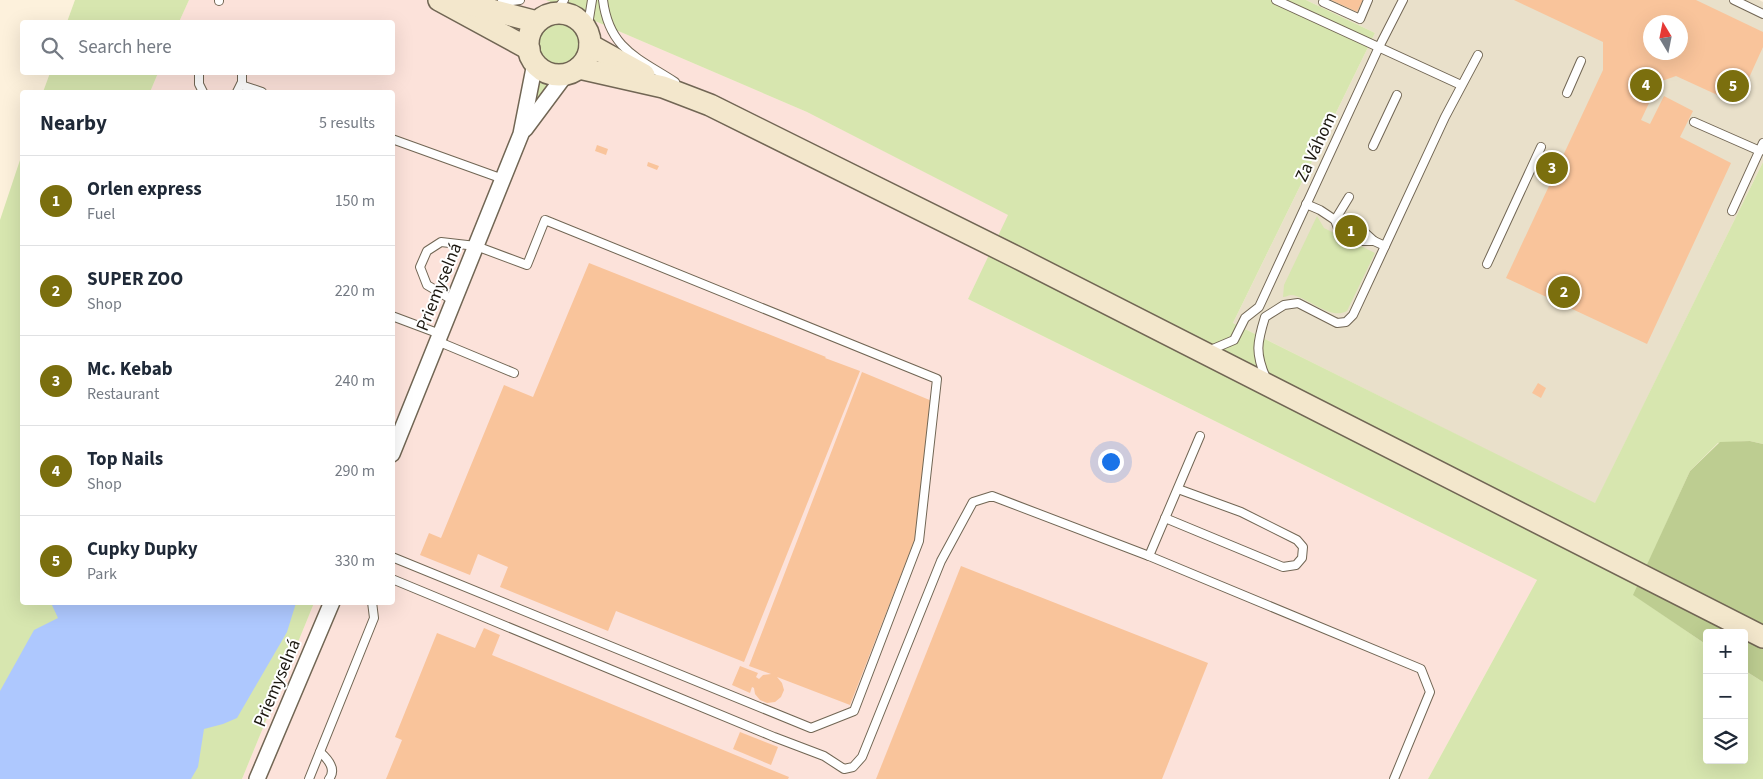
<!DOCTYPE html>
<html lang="en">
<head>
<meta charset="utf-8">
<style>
	:root { --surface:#fff; --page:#f2f2f3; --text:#1f2937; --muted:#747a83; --line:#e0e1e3; --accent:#7b6f0e }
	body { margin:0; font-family:"Source Sans 3",sans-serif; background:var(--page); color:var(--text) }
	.controls { position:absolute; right:15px; bottom:15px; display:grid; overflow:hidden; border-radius:5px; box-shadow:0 5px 20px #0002 }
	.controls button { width:45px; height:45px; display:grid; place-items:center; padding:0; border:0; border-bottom:1px solid var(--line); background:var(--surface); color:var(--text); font:25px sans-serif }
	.compass { position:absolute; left:1643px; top:15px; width:45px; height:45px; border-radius:50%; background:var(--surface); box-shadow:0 5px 20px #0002; rotate:350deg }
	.you { position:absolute; left:1110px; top:461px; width:18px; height:18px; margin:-12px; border:4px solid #fff; border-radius:50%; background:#1a73e8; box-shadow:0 0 0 8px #1a73e833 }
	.badge { display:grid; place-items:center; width:32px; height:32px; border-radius:50%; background:var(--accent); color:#fff; font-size:16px; font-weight:700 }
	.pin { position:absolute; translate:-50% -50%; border:2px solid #fff; box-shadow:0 1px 5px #0006 }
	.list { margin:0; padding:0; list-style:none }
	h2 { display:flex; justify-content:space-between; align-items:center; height:65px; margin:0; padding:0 20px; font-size:21px }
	h2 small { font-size:16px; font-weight:400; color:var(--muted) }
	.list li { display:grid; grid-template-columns:32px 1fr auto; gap:15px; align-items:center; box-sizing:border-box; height:90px; padding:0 20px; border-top:1px solid var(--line) }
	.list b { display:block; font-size:19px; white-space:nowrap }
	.list p { margin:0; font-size:16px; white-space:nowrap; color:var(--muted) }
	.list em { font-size:16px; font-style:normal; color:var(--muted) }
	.icon { flex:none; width:28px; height:28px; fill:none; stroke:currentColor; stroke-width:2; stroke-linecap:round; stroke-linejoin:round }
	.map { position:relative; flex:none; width:1763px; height:779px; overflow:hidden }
	.search { position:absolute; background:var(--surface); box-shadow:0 5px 20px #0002; left:20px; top:20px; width:375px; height:55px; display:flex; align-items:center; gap:12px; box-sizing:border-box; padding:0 18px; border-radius:5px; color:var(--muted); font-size:19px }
	.panel { position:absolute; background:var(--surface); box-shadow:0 5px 20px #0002; left:20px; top:90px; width:375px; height:515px; border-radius:5px }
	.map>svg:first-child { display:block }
</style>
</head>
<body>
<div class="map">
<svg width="1763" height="779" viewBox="0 0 1763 779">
	<rect width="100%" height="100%" fill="#fdf1dc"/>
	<path fill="#e9e0ca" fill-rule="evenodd" d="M1306,0H1759L1763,2V162L1595,504L1233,323L1375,33ZM1650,22H1680V52H1650Z"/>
	<polygon fill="#fce2da" points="189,0 546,0 807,112 1009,215 968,299 1537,580 1428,779 242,779 314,603 392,602 392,92 150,92 158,73 392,72 392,22 179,22"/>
	<g fill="#d7e6af">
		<polygon points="75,0 189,0 179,22 67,22"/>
		<polygon points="546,0 1306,0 1375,33 1233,323 1595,503 1763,162 1763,444 1750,441 1718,443 1690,471 1634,595 1707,645 1707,760 1744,760 1744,670 1763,682 1763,779 1428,779 1537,580 968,299 1008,215 807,112"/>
		<circle cx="559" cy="44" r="22"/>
		<polygon points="50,73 50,72 158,73 150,92 43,92"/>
		<polygon points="536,81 549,86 526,123"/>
		<polygon points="22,154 22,602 314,603 242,779 0,779 0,220"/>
		<path d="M1317,216L1324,228L1375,253L1347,311C1330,321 1307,296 1291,295C1289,295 1286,297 1283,297L1284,285Z"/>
	</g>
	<polygon fill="#bdcd91" points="1750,441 1763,444 1763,682 1744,670 1744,633 1707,633 1707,645 1633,595 1690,471 1720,442"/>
	<polygon fill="#aec8fe" points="51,603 296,603 287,632 237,718 223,724 204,729 198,767 191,779 0,779 0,691 34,630 58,618"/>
	<g fill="#f9c49b" fill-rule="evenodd">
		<polygon points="1331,0 1363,0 1357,12"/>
		<path d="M1514,0H1696L1763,32V47L1737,104L1676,76L1659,82L1641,120L1650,124L1664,96L1693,111L1680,137L1731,163L1647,344L1506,278L1603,70V42ZM1650,22H1680V52H1650Z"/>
		<polygon points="597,145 608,149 606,155 595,151"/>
		<polygon points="648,162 659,166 657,170 647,166"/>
		<polygon points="1348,222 1363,228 1356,242 1342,236"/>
		<polygon points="589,263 826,357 825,358 860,371 744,662 616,611 608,631 500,587 508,567 478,554 470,575 420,555 429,533 441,538 504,385 533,397"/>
		<polygon points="862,372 932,401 915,539 850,705 777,677 782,683 784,690 781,697 775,702 767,703 760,700 755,694 754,688 752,687 750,693 732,685 740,666 758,673 756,677 759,679 763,675 771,674 749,666"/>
		<polygon points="1538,383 1546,388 1541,398 1532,393"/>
		<polygon points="961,566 1208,663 1162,779 876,779"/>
		<polygon points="484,628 500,635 492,655 789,777 788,779 386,779 402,740 395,737 437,633 475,648"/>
		<polygon points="740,732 778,747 771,765 733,749"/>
	</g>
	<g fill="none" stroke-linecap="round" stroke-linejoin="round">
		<g stroke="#716654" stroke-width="10">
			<g id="lane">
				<polyline points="502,0 512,1 520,0"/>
				<path d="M603,0C609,49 638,58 675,82"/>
				<polyline points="1276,0 1461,85"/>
				<polyline points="1324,0 1323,2 1360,19 1368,0"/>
				<polyline points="1734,0 1763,14"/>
				<polyline points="219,1 219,0"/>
				<polyline points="555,13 564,0"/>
				<polyline points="587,31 592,0"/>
				<polyline points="199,72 199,84 203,92"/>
				<polyline points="241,85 262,92"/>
				<polyline points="237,92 242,82 242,72"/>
				<polyline points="1567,93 1581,61"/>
				<polyline points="1694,122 1760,151"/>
				<polyline points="392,139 503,179"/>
				<polyline points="1373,146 1397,95"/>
				<polyline points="1306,204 1320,210 1335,220 1344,221 1363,231 1374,241 1385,246"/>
				<polyline points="1732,211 1763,143"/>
				<polyline points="1335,220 1339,231 1360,241 1374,241"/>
				<polyline points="1335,220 1349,197"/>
				<polyline points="1487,264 1541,147"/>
				<polyline points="392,316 440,334"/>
				<polyline points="437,341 514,373"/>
				<polyline points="1208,351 1234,340 1245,318 1259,307 1379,47 1403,0"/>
				<path d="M1266,378C1255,353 1257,343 1265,317L1284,305L1298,303L1337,323L1346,322L1353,315L1445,117L1478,55"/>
				<polyline points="1165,518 1283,567 1296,565 1302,558 1303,547 1297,540 1241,512 1178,489"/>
				<polyline points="1149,556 1200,436"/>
				<polyline points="392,557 811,728 854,711 919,541 937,379 545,220 527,265 476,246 441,242 427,251 420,267 427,285 454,301"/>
				<polyline points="392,579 774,737 824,756 844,769 853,767 862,757 941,561 973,502 992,496 1149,556 1421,669 1430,692 1394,779"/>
				<path d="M320,752C328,759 337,769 329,779"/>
				<polyline points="309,779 374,618 372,602"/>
			</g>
		</g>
		<g stroke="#716654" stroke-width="18">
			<g id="street">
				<polyline points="525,129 566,74"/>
				<polyline points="392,454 521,134 535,63"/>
				<polyline points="257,779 332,602"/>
			</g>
		</g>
		<g stroke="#716654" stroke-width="24">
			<g id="secondary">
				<polyline points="439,0 529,49"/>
				<polyline points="457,1 537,22"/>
				<circle cx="559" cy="44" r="31"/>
				<polyline points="590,45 644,75"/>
				<polyline points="579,68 663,87 710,105 1018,258 1763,637"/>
			</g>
		</g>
		<use href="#lane" stroke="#fff" stroke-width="8"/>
		<use href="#street" stroke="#fff" stroke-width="15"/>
		<use href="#secondary" stroke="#f3e7cc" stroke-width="21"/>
	</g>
	<g text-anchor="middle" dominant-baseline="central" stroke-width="4" stroke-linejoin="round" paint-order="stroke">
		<g font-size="18" fill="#1c1810" stroke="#fff">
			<text transform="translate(1316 147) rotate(-65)">Za Váhom</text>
			<text transform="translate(439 287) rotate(-68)">Priemyselná</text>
			<text transform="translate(277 683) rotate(-67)">Priemyselná</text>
		</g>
	</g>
</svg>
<div class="controls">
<button>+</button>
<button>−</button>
<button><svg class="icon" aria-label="layers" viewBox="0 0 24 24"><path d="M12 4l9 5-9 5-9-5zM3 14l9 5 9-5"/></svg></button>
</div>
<svg class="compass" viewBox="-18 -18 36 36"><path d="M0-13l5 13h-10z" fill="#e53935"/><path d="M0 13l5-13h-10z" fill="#747a83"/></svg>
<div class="you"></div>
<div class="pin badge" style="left:1351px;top:231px">1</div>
<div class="pin badge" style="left:1564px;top:292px">2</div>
<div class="pin badge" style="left:1552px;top:168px">3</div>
<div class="pin badge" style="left:1646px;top:85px">4</div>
<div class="pin badge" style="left:1733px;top:86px">5</div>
<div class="search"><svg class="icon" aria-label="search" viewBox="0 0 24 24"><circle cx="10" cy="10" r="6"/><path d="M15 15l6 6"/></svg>Search here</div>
<section class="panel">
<h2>Nearby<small>5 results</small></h2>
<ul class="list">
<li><span class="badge">1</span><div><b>Orlen express</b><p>Fuel</p></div><em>150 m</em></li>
<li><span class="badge">2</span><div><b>SUPER ZOO</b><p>Shop</p></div><em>220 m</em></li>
<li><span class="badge">3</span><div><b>Mc. Kebab</b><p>Restaurant</p></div><em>240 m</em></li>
<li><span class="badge">4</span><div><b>Top Nails</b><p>Shop</p></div><em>290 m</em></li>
<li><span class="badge">5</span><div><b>Cupky Dupky</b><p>Park</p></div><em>330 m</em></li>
</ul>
</section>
</div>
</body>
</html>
